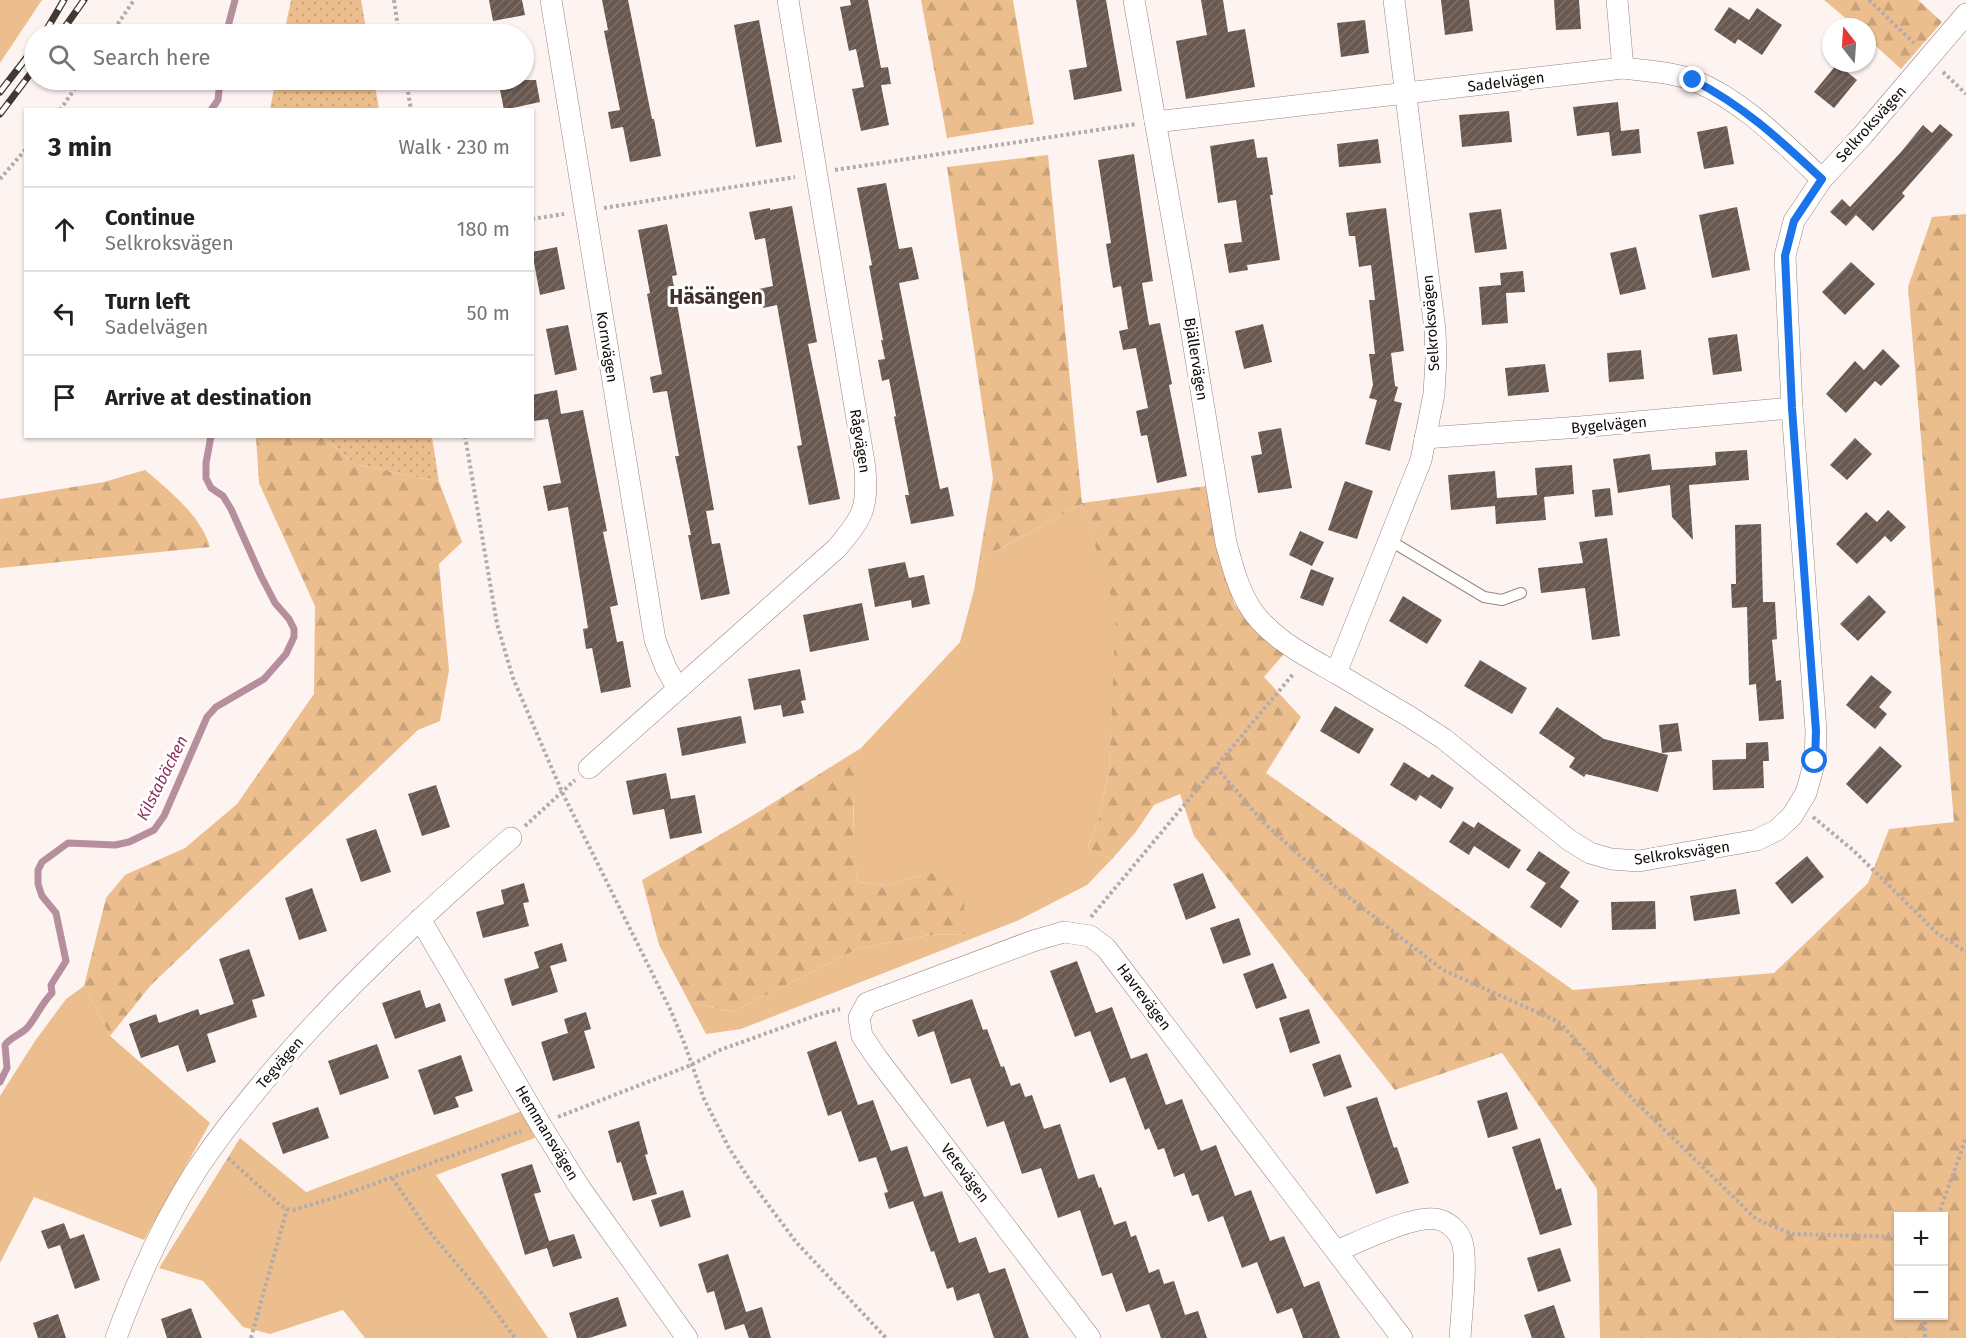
<!DOCTYPE html>
<html lang="en">
<head>
<meta charset="utf-8">
<style>
	:root { --surface:#fff; --page:#f6f6f6; --text:#202124; --muted:#757577; --line:#e0e0e0 }
	body { margin:0; font-family:"Fira Sans",sans-serif; background:var(--page); color:var(--text) }
	.controls { position:absolute; right:18px; bottom:18px; display:grid; overflow:hidden; border-radius:0px; box-shadow:0 2px 4px #0004 }
	.controls button { width:54px; height:54px; display:grid; place-items:center; padding:0; border:0; border-bottom:2px solid var(--line); background:var(--surface); color:var(--text); font:30px sans-serif }
	.compass { position:absolute; left:1822px; top:18px; width:54px; height:54px; border-radius:50%; background:var(--surface); box-shadow:0 2px 4px #0004; rotate:343deg }
	.stop { position:absolute; width:18px; height:18px; margin:-14px; border:4px solid #1a73e8; border-radius:50%; background:#fff }
	.stop.end { background:#1a73e8; border-color:#fff; box-shadow:0 2px 6px #0008 }
	.list { margin:0; padding:0; list-style:none }
	h2 { display:flex; justify-content:space-between; align-items:center; height:78px; margin:0; padding:0 24px; font-size:26px }
	h2 small { font-size:20px; font-weight:400; color:var(--muted) }
	.list li { display:grid; grid-template-columns:39px 1fr auto; gap:18px; align-items:center; box-sizing:border-box; height:84px; padding:0 24px; border-top:2px solid var(--line) }
	.list b { display:block; font-size:22px; white-space:nowrap }
	.list p { margin:0; font-size:20px; white-space:nowrap; color:var(--muted) }
	.list em { font-size:20px; font-style:normal; color:var(--muted) }
	.icon { flex:none; width:33px; height:33px; fill:none; stroke:currentColor; stroke-width:2; stroke-linecap:round; stroke-linejoin:round }
	.map { position:relative; flex:none; width:1966px; height:1338px; overflow:hidden }
	.search { position:absolute; background:var(--surface); box-shadow:0 2px 4px #0004; left:24px; top:24px; width:510px; height:66px; display:flex; align-items:center; gap:15px; box-sizing:border-box; padding:0 21px; border-radius:33px; color:var(--muted); font-size:22px }
	.panel { position:absolute; background:var(--surface); box-shadow:0 2px 4px #0004; left:24px; top:108px; width:510px; height:330px; border-radius:0px }
	.map>svg:first-child { display:block }
</style>
</head>
<body>
<div class="map">
<svg width="1966" height="1338" viewBox="0 0 1966 1338">
	<defs>
		<pattern id="forest-firs" width="22" height="20" patternUnits="userSpaceOnUse" patternTransform="scale(1.5)"><rect width="22" height="20" fill="#ecbe8e"/><path d="M5 1l3.5 6h-7zM16 11l3.5 6h-7z" fill="#c9a279"/></pattern>
		<pattern id="garden-dots" width="8" height="8" patternUnits="userSpaceOnUse" patternTransform="scale(1.5)"><rect width="8" height="8" fill="#ecbe8e"/><path d="M2 2h.1M6 6h.1" fill="none" stroke="#c9a279" stroke-width="1.8" stroke-linecap="round"/></pattern>
		<pattern id="building-hatch" width="6" height="6" patternUnits="userSpaceOnUse" patternTransform="scale(1.5)"><rect width="6" height="6" fill="#68584f"/><path d="M-1 1l2-2M0 6l6-6M5 7l2-2" fill="none" stroke="#7c7069"/></pattern>
	</defs>
	<rect width="100%" height="100%" fill="#fdf4f2"/>
	<g fill="#ecbe8e">
		<polygon points="0,0 42,0 0,63"/>
		<polygon points="1082,504 1117,612 1109,770 1099,819 1088,848 1112,859 1087,885 1019,920 741,1029 706,1034 689,1002 732,1012 857,949 929,935 964,934 934,872 887,885 858,882 853,848 854,777 861,748 960,642 974,590 979,560"/>
		<polygon points="84,986 110,1036 210,1123 144,1240 34,1197 0,1263 0,1096 35,1041 66,999"/>
		<polygon points="522,1111 535,1138 436,1175 548,1338 365,1338 343,1310 270,1334 243,1327 203,1281 159,1268 240,1138 306,1192"/>
	</g>
	<g fill="url(#forest-firs)" fill-rule="evenodd">
		<polygon points="921,0 1013,0 1034,124 947,138"/>
		<polygon points="1824,0 1918,0 1942,22 1901,69 1867,38 1867,27 1856,27"/>
		<path d="M1048,155L1082,503L1206,486L1234,604L1284,654L1264,677L1301,717L1266,773L1573,990L1774,973L1868,883L1889,829L1954,822L1908,287L1932,217L1966,214V1338H1600L1597,1189L1502,1053L1395,1090L1194,836L1180,794L1154,805L1135,833L1112,859L1088,848L1099,819L1109,770L1116,612L1082,504L979,560L993,478L947,167ZM1898,1216H1944V1316H1898Z"/>
		<polygon points="256,437 323,437 355,464 439,482 462,542 439,564 449,670 440,721 418,730 151,985 110,1036 84,986 106,898 125,875 185,848 237,804 314,694 315,606 259,483"/>
		<path d="M145,470C170,491 201,516 210,547L0,568V499L104,482Z"/>
		<path d="M861,748C851,792 851,837 858,882L887,885L934,872L964,896L965,934L929,935L857,949L732,1012L689,1002L659,945L642,880L747,819Z"/>
	</g>
	<g fill="url(#garden-dots)">
		<polygon points="291,0 361,0 367,34 284,34"/>
		<polygon points="276,80 374,80 379,109 270,109"/>
		<polygon points="323,437 432,437 439,482 355,464"/>
	</g>
	<g fill="none" stroke-linecap="round" stroke-linejoin="round">
		<g stroke="#b68f9e" stroke-width="7">
			<polyline points="226,34 235,0"/>
			<polyline points="211,110 218,100 220,80"/>
			<path d="M0,1082L7,1068L5,1045C11,1037 20,1035 27,1028C36,1018 41,1004 52,993L51,985L66,961L56,913L42,896L38,884V870L42,862L68,843L115,845L129,842L154,830L164,816L207,717L216,707L264,679L286,654L294,637V629L289,619L275,603L261,576L231,509L223,496L211,488L206,478V463L211,436"/>
		</g>
	</g>
	<g fill="url(#building-hatch)">
		<polygon points="489,0 522,0 525,15 493,21"/>
		<polygon points="602,0 628,0 652,119 654,119 661,156 630,162 623,127 611,129 608,112 620,110 604,31 608,30"/>
		<polygon points="850,0 868,0 881,68 888,67 891,84 881,85 889,125 861,131 852,89 864,87 856,49 849,51 840,7 851,5"/>
		<polygon points="1076,0 1106,0 1122,91 1074,100 1069,70 1087,67"/>
		<polygon points="1201,0 1223,0 1228,32 1245,29 1255,87 1186,99 1176,41 1207,35"/>
		<polygon points="1441,0 1469,0 1473,31 1445,35"/>
		<polygon points="1554,0 1579,0 1581,29 1556,30"/>
		<polygon points="1729,7 1749,20 1757,8 1782,25 1762,55 1738,39 1735,44 1714,30"/>
		<polygon points="759,20 782,142 756,147 734,25"/>
		<polygon points="1365,20 1369,53 1341,57 1337,23"/>
		<polygon points="1837,64 1857,80 1834,108 1814,92"/>
		<polygon points="498,80 536,80 540,102 504,110"/>
		<polygon points="1618,102 1621,131 1639,129 1641,153 1612,156 1609,132 1577,136 1573,107"/>
		<polygon points="1509,111 1512,142 1462,147 1459,115"/>
		<polygon points="1940,124 1953,135 1902,193 1905,196 1873,231 1856,215 1846,226 1830,212 1842,199 1850,207 1901,152 1923,125 1932,133"/>
		<polygon points="1727,126 1734,164 1704,169 1697,132"/>
		<polygon points="1254,139 1257,158 1267,157 1273,195 1270,195 1280,260 1247,265 1248,270 1229,273 1224,244 1242,242 1236,200 1218,203 1210,146"/>
		<polygon points="1378,139 1381,163 1339,167 1337,144"/>
		<polygon points="1134,154 1153,281 1142,283 1149,325 1160,323 1172,384 1169,385 1187,476 1157,483 1147,435 1141,436 1136,411 1148,408 1136,348 1123,350 1119,331 1128,329 1121,286 1113,288 1106,244 1111,243 1098,160"/>
		<polygon points="886,183 899,249 912,247 919,279 899,283 940,489 948,487 954,516 911,524 905,495 909,495 894,417 896,416 889,379 882,381 878,360 885,359 881,340 883,340 869,266 872,265 857,188"/>
		<polygon points="792,206 817,342 808,344 840,499 809,505 797,446 802,445 777,305 763,308 759,289 773,286 765,238 755,240 749,212 770,208 770,210"/>
		<polygon points="1737,207 1750,270 1712,278 1699,215"/>
		<polygon points="1386,208 1404,351 1391,353 1395,386 1398,387 1394,401 1402,403 1390,451 1365,444 1377,400 1369,398 1373,385 1369,354 1375,354 1369,300 1375,300 1371,265 1359,267 1355,236 1349,236 1346,213"/>
		<polygon points="1501,209 1507,249 1475,253 1469,213"/>
		<polygon points="667,224 677,275 672,276 714,510 706,511 712,544 720,543 730,594 701,600 688,535 691,535 675,456 679,456 667,391 653,393 650,377 662,374 647,294 650,293 638,230"/>
		<polygon points="557,247 565,289 540,295 532,252"/>
		<polygon points="1636,247 1646,289 1620,295 1610,253"/>
		<polygon points="1851,262 1875,284 1845,315 1822,292"/>
		<polygon points="1523,271 1525,292 1506,293 1508,323 1482,325 1479,287 1501,285 1500,273"/>
		<polygon points="1263,324 1272,362 1244,369 1235,331"/>
		<polygon points="568,325 577,370 555,375 546,329"/>
		<polygon points="1737,334 1742,371 1713,375 1708,338"/>
		<polygon points="1883,349 1900,366 1881,386 1875,381 1846,413 1826,394 1855,361 1864,370"/>
		<polygon points="1641,350 1644,379 1609,382 1607,353"/>
		<polygon points="1545,364 1549,392 1508,396 1505,368"/>
		<polygon points="557,390 561,414 583,410 607,531 603,532 618,605 610,607 617,642 623,641 631,687 601,693 592,648 586,649 583,629 588,628 568,507 548,511 543,486 561,483 548,419 534,421 532,395"/>
		<polygon points="1281,428 1292,488 1258,493 1251,456 1262,454 1258,432"/>
		<polygon points="1855,438 1872,454 1847,480 1830,465"/>
		<polygon points="1747,450 1749,480 1689,485 1693,540 1672,517 1670,485 1618,493 1613,459 1650,454 1652,470 1711,466 1716,465 1715,452"/>
		<polygon points="1572,465 1574,494 1544,497 1546,520 1496,524 1495,506 1451,510 1448,475 1495,471 1497,498 1537,495 1535,468"/>
		<polygon points="1345,481 1373,491 1357,539 1328,530"/>
		<polygon points="1610,488 1613,515 1595,517 1592,490"/>
		<polygon points="1888,510 1906,527 1891,542 1885,536 1857,564 1836,544 1866,512 1877,522"/>
		<polygon points="1761,524 1763,602 1775,602 1777,639 1772,640 1776,681 1781,680 1784,719 1759,721 1756,684 1749,685 1747,607 1732,608 1731,584 1736,584 1735,525"/>
		<polygon points="1300,531 1324,542 1312,566 1289,555"/>
		<polygon points="1607,538 1620,636 1592,640 1585,588 1541,593 1538,568 1583,563 1579,542"/>
		<polygon points="905,562 909,578 924,575 930,604 912,608 911,600 875,607 868,569"/>
		<polygon points="1311,569 1334,578 1323,606 1300,598"/>
		<polygon points="1869,595 1886,612 1858,641 1840,624"/>
		<polygon points="1403,596 1442,620 1427,644 1389,621"/>
		<polygon points="862,603 869,640 810,652 803,615"/>
		<polygon points="1480,660 1527,688 1512,714 1464,686"/>
		<polygon points="800,669 806,700 801,701 804,713 783,717 781,705 754,710 748,679"/>
		<polygon points="1871,675 1892,692 1879,707 1887,714 1875,729 1846,705"/>
		<polygon points="1335,706 1374,729 1359,754 1320,731"/>
		<polygon points="1557,707 1604,739 1668,755 1658,792 1586,774 1584,777 1569,767 1575,758 1539,733"/>
		<polygon points="741,716 746,743 682,756 677,728"/>
		<polygon points="1678,723 1682,751 1662,753 1659,725"/>
		<polygon points="1768,742 1769,761 1763,761 1764,788 1713,790 1712,760 1746,759 1746,743"/>
		<polygon points="1880,746 1902,766 1867,804 1846,784"/>
		<polygon points="1404,762 1429,778 1432,774 1454,788 1441,809 1420,795 1416,801 1390,785"/>
		<polygon points="666,773 671,799 695,795 702,833 670,839 664,809 633,815 626,781"/>
		<polygon points="436,785 450,827 422,836 408,794"/>
		<polygon points="1463,821 1474,828 1478,822 1521,850 1509,869 1474,846 1469,855 1449,842"/>
		<polygon points="376,829 391,872 361,882 346,839"/>
		<polygon points="1539,851 1570,872 1560,887 1579,901 1561,928 1530,907 1546,883 1526,870"/>
		<polygon points="1807,856 1824,877 1792,904 1775,883"/>
		<polygon points="1203,873 1216,908 1186,920 1173,884"/>
		<polygon points="524,883 529,902 523,903 529,926 483,938 476,912 504,904 501,890"/>
		<polygon points="312,888 327,931 299,940 285,898"/>
		<polygon points="1736,889 1740,914 1694,921 1690,896"/>
		<polygon points="1655,901 1656,929 1612,930 1611,902"/>
		<polygon points="1239,918 1251,955 1223,964 1210,928"/>
		<polygon points="562,943 567,961 550,966 558,992 512,1006 504,979 539,968 534,952"/>
		<polygon points="249,949 265,996 252,1000 257,1017 207,1034 216,1062 187,1072 178,1045 141,1058 129,1024 156,1014 159,1023 198,1009 200,1015 234,1004 219,959"/>
		<polygon points="1077,961 1096,1013 1112,1007 1131,1059 1147,1053 1166,1105 1182,1099 1201,1151 1216,1145 1235,1196 1251,1190 1270,1241 1284,1236 1304,1287 1319,1281 1340,1338 1303,1338 1292,1308 1277,1314 1257,1262 1242,1268 1223,1216 1208,1222 1198,1194 1192,1196 1184,1173 1174,1177 1164,1148 1158,1150 1149,1128 1145,1130 1125,1077 1110,1083 1090,1031 1075,1037 1050,971"/>
		<polygon points="1273,963 1287,998 1256,1009 1243,974"/>
		<polygon points="420,990 426,1008 440,1003 446,1021 395,1039 382,1003"/>
		<polygon points="972,999 983,1030 987,1029 1001,1067 1004,1066 1011,1086 1020,1083 1025,1097 1032,1095 1044,1129 1060,1124 1078,1179 1094,1174 1099,1188 1101,1187 1114,1225 1126,1221 1131,1237 1136,1235 1149,1273 1159,1269 1164,1284 1174,1281 1185,1315 1198,1311 1207,1338 1161,1338 1149,1304 1126,1312 1112,1273 1102,1276 1080,1210 1058,1218 1041,1168 1022,1174 1004,1121 987,1127 970,1078 951,1084 934,1031 918,1037 912,1020"/>
		<polygon points="1309,1009 1320,1043 1290,1053 1279,1018"/>
		<polygon points="586,1012 591,1029 584,1031 595,1068 553,1081 541,1042 568,1033 564,1019"/>
		<polygon points="836,1041 858,1105 873,1100 891,1151 907,1146 924,1197 942,1191 959,1243 976,1237 989,1273 1005,1268 1029,1338 994,1338 979,1293 957,1301 953,1287 947,1289 934,1251 931,1252 913,1201 889,1209 884,1193 888,1192 876,1157 859,1162 841,1111 828,1116 807,1052"/>
		<polygon points="377,1044 389,1078 340,1095 328,1061"/>
		<polygon points="1340,1054 1352,1087 1324,1097 1312,1064"/>
		<polygon points="461,1055 473,1091 455,1097 459,1107 434,1115 418,1070"/>
		<polygon points="1507,1092 1518,1129 1488,1138 1477,1101"/>
		<polygon points="1377,1097 1394,1148 1397,1147 1409,1183 1376,1194 1346,1107"/>
		<polygon points="318,1107 329,1138 283,1154 272,1123"/>
		<polygon points="639,1121 648,1154 645,1155 657,1194 633,1201 621,1162 617,1163 608,1131"/>
		<polygon points="1540,1138 1556,1190 1561,1188 1572,1225 1540,1235 1512,1147"/>
		<polygon points="532,1164 541,1192 534,1194 549,1241 574,1234 582,1258 553,1267 547,1248 525,1255 501,1174"/>
		<polygon points="683,1190 691,1217 660,1227 651,1200"/>
		<polygon points="64,1223 70,1239 84,1234 100,1280 75,1289 60,1245 48,1249 41,1231"/>
		<polygon points="1560,1248 1571,1281 1538,1292 1527,1258"/>
		<polygon points="728,1254 746,1312 762,1307 771,1338 749,1338 744,1324 725,1330 714,1291 707,1293 698,1264"/>
		<polygon points="618,1297 627,1326 589,1338 577,1338 569,1313"/>
		<polygon points="1554,1305 1565,1338 1532,1338 1524,1315"/>
		<polygon points="191,1308 202,1338 167,1338 161,1319"/>
		<polygon points="58,1314 66,1338 38,1338 33,1323"/>
	</g>
	<g fill="none" stroke-linecap="round" stroke-linejoin="round">
		<g stroke="#998480" stroke-width="12">
			<polyline id="lane" points="1389,540 1484,597 1502,600 1521,593"/>
		</g>
		<g stroke="#998480" stroke-width="22">
			<g id="street">
				<polyline points="551,0 655,640 666,668 678,689"/>
				<path d="M1134,0L1184,286L1226,543C1232,564 1237,585 1248,604C1266,636 1306,656 1336,673"/>
				<polyline points="1394,0 1435,330 1436,359 1434,394 1421,460 1336,673 1410,717 1444,739 1569,840 1590,853 1611,859 1639,861 1757,840 1777,830 1792,816 1806,793 1815,761 1816,731 1792,408 1785,256 1794,221 1822,179 1863,135 1966,14"/>
				<polyline points="1617,0 1623,68"/>
				<path d="M1155,122L1623,68C1647,71 1673,72 1695,81C1745,102 1783,143 1822,179"/>
				<polyline points="1425,438 1580,427 1792,408"/>
				<path d="M589,768L837,548C863,517 868,509 865,468L788,0"/>
				<polyline points="420,919 540,1124 580,1188 687,1338"/>
				<path d="M1336,1251C1359,1242 1413,1215 1436,1219C1448,1221 1459,1231 1462,1242C1468,1258 1461,1318 1460,1338"/>
				<path d="M116,1338C137,1281 161,1226 194,1174C215,1141 240,1110 265,1080C339,992 424,914 511,838"/>
				<polyline points="1090,1338 877,1058 862,1036 859,1018 867,1003 1033,941 1064,932 1090,936 1106,948 1402,1338"/>
			</g>
		</g>
		<g stroke="#b3aba9" stroke-width="4" stroke-dasharray="3 3" stroke-linecap="butt">
			<polyline points="394,0 399,34"/>
			<polyline points="1869,0 1914,43"/>
			<polyline points="111,34 134,0"/>
			<polyline points="1943,72 1966,94"/>
			<polyline points="406,80 411,110"/>
			<polyline points="60,110 81,80"/>
			<polyline points="835,170 1136,124"/>
			<polyline points="0,179 26,149"/>
			<polyline points="604,208 795,177"/>
			<polyline points="532,219 564,214"/>
			<polyline points="465,436 497,624 513,678 562,792 671,1011 685,1045 704,1099 729,1148 749,1179 796,1242 886,1338"/>
			<polyline points="1216,767 1263,822 1329,882 1443,970 1559,1022 1602,1069 1756,1219 1792,1234 1898,1237"/>
			<polyline points="1813,817 1854,851 1937,933 1966,952"/>
			<polyline points="525,826 575,780"/>
			<polyline points="1091,917 1294,673"/>
			<polyline points="558,1117 691,1065 720,1050 820,1014 840,1009"/>
			<polyline points="228,1158 281,1206 287,1209 293,1210 340,1196 521,1131"/>
			<polyline points="392,1178 427,1229 484,1296 515,1338"/>
			<polyline points="1938,1216 1966,1138"/>
			<polyline points="1925,1316 1925,1338"/>
			<polyline points="251,1338 287,1209"/>
		</g>
		<use href="#lane" stroke="#fff" stroke-width="10"/>
		<use href="#street" stroke="#fff" stroke-width="21"/>
		<g stroke="#3f3837" stroke-width="7">
			<g id="rail">
				<polyline points="44,34 64,0"/>
				<polyline points="60,34 84,0"/>
				<polyline points="0,92 34,48"/>
				<polyline points="0,114 34,69"/>
			</g>
		</g>
		<use href="#rail" stroke="#fff" stroke-width="4.5" stroke-dasharray="14" stroke-linecap="butt"/>
	</g>
	<g fill="none" stroke-linecap="round" stroke-linejoin="round">
		<path stroke="#1a73e8" stroke-width="8" d="M1693,80C1744,106 1781,141 1822,179L1794,221L1785,256L1792,408L1816,731L1815,761"/>
	</g>
	<g text-anchor="middle" dominant-baseline="central" stroke-width="6" stroke-linejoin="round" paint-order="stroke">
		<g font-size="15" fill="#120b0a" stroke="#fff">
			<text transform="translate(1506 82) rotate(-7)">Sadelvägen</text>
			<text transform="translate(1871 124) rotate(-48)">Selkroksvägen</text>
			<text transform="translate(1431 323) rotate(-94)">Selkroksvägen</text>
			<text transform="translate(607 347) rotate(81)">Kornvägen</text>
			<text transform="translate(1196 359) rotate(81)">Bjällervägen</text>
			<text transform="translate(1609 425) rotate(-5)">Bygelvägen</text>
			<text transform="translate(860 441) rotate(81)">Rågvägen</text>
			<text transform="translate(1682 853) rotate(-8)">Selkroksvägen</text>
			<text transform="translate(1144 997) rotate(53)">Havrevägen</text>
			<text transform="translate(280 1063) rotate(-49)">Tegvägen</text>
			<text transform="translate(547 1133) rotate(59)">Hemmansvägen</text>
			<text transform="translate(965 1173) rotate(53)">Vetevägen</text>
		</g>
		<g font-size="16" font-style="italic" fill="#8f2e5f" stroke="#fff">
			<text transform="translate(162 778) rotate(-63)">Kilstabäcken</text>
		</g>
		<g font-size="21" font-weight="bold" fill="#41302d" stroke="#fff">
			<text x="716" y="297">Häsängen</text>
		</g>
	</g>
</svg>
<div class="controls">
<button>+</button>
<button>−</button>
</div>
<svg class="compass" viewBox="-18 -18 36 36"><path d="M0-13l5 13h-10z" fill="#e53935"/><path d="M0 13l5-13h-10z" fill="#757577"/></svg>
<div class="stop" style="left:1815px;top:761px"></div>
<div class="stop end" style="left:1693px;top:80px"></div>
<div class="search"><svg class="icon" aria-label="search" viewBox="0 0 24 24"><circle cx="10" cy="10" r="6"/><path d="M15 15l6 6"/></svg>Search here</div>
<section class="panel">
<h2>3 min<small>Walk · 230 m</small></h2>
<ul class="list">
<li><svg class="icon" aria-label="ahead" viewBox="0 0 24 24"><path d="M12 20V5M6 11l6-6 6 6"/></svg><div><b>Continue</b><p>Selkroksvägen</p></div><em>180 m</em></li>
<li><svg class="icon" aria-label="left" viewBox="0 0 24 24"><path d="M17 20v-9H6M10 6l-5 5 5 5"/></svg><div><b>Turn left</b><p>Sadelvägen</p></div><em>50 m</em></li>
<li><svg class="icon" aria-label="arrive" viewBox="0 0 24 24"><path d="M6 21V4h12l-3 4 3 4H6"/></svg><div><b>Arrive at destination</b></div></li>
</ul>
</section>
</div>
</body>
</html>
